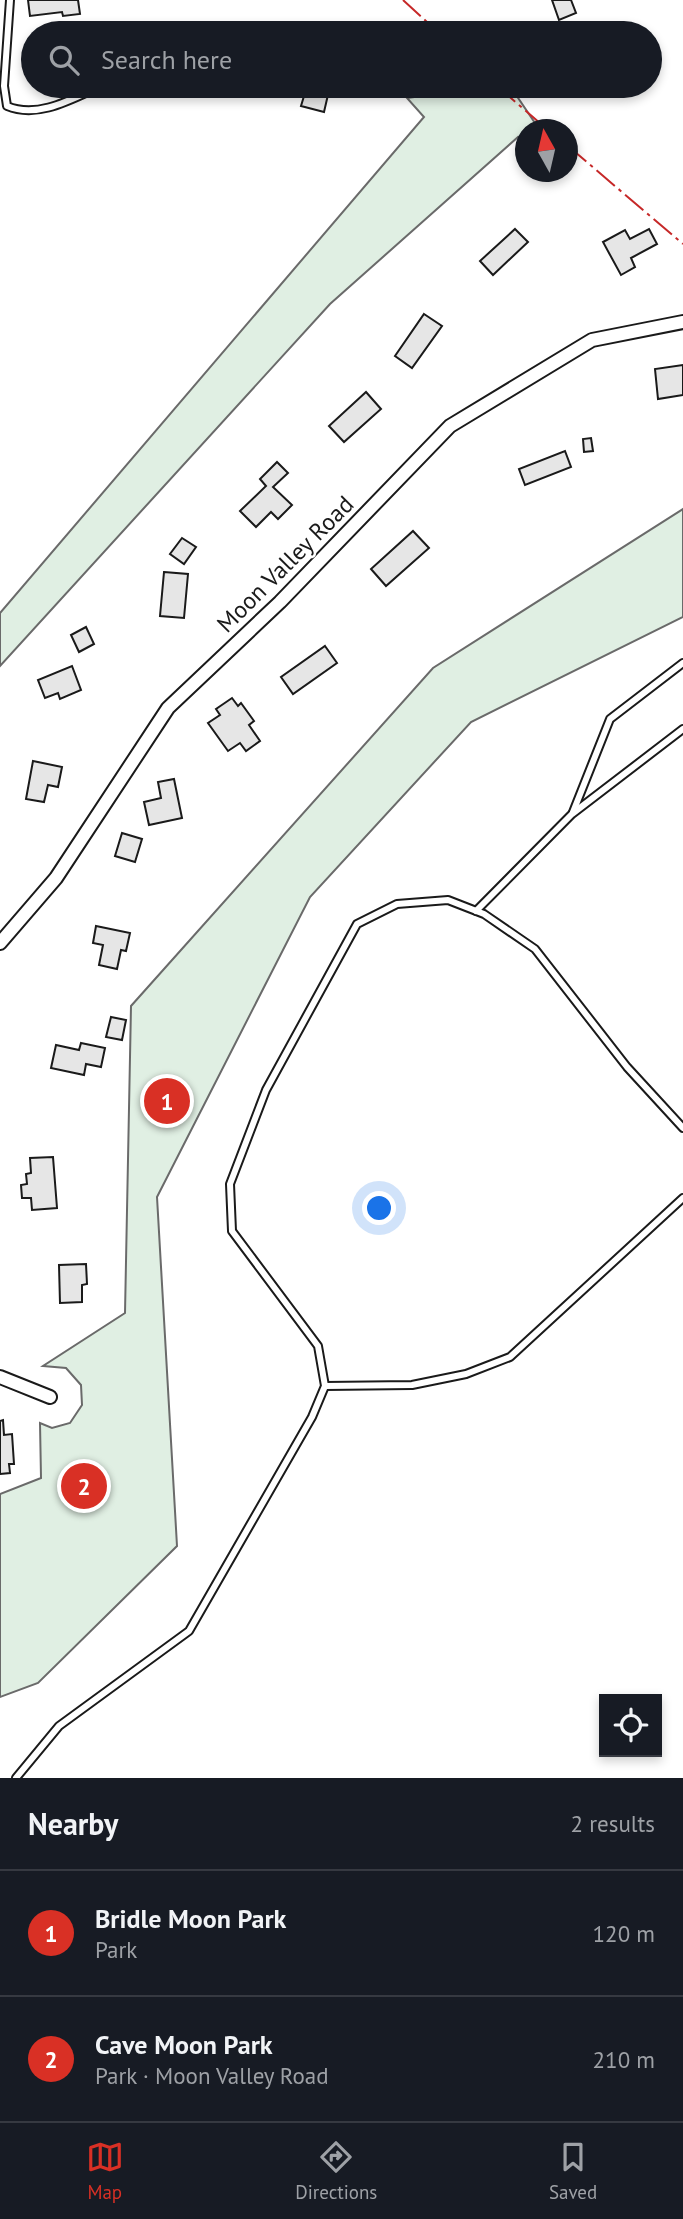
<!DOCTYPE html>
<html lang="en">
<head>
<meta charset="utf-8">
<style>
	:root { --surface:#171b24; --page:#20242c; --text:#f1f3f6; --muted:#9ea1a6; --line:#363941; --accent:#d93025 }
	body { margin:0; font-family:"PT Sans",sans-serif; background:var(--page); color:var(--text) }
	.controls { position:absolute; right:21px; bottom:21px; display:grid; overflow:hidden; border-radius:0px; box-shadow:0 4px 10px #0003 }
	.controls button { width:63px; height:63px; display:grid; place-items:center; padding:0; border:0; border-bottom:2px solid var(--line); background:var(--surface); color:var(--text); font:35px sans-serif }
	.compass { position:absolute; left:515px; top:119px; width:63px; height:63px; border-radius:50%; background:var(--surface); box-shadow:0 4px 10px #0003; rotate:352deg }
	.you { position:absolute; left:380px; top:1209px; width:24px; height:24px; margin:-18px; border:5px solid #fff; border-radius:50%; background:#1a73e8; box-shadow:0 0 0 10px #1a73e833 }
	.badge { display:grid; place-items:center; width:46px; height:46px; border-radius:50%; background:var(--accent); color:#fff; font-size:23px; font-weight:700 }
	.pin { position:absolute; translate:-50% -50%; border:4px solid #fff; box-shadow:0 2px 7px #0006 }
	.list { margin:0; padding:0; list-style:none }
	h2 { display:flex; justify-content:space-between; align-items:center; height:91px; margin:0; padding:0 28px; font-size:30px }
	h2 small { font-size:23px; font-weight:400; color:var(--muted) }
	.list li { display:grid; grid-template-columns:46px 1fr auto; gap:21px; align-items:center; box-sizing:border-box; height:126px; padding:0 28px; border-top:2px solid var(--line) }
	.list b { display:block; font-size:26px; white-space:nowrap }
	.list p { margin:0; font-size:23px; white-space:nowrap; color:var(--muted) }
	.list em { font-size:23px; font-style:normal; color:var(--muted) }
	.icon { flex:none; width:38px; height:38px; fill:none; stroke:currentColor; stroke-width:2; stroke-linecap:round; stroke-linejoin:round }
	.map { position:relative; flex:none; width:683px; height:1778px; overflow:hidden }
	.search { position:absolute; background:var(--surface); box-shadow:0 4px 10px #0003; left:21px; right:21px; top:21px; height:77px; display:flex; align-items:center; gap:18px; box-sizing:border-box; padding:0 24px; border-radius:38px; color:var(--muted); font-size:26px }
	.sheet { height:343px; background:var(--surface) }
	nav { display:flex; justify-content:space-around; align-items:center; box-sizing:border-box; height:98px; border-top:2px solid var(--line); background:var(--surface); font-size:19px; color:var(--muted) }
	nav a { display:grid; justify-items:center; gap:4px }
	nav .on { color:var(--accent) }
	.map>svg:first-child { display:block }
</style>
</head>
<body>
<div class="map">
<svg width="683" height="1778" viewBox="0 0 683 1778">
	<rect width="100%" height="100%" fill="#fff"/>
	<g fill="#e0efe3" stroke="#6a6a6a" stroke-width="2">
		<polygon points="496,86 510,86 539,129 526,130 525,146 518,137 330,304 0,666 0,613 424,117 407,98"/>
		<polygon points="683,509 683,617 471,722 310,897 157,1197 177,1546 38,1683 0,1697 0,1494 41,1478 40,1423 52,1428 70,1423 82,1405 81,1385 66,1368 43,1366 125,1313 131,1006 433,668"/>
	</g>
	<g fill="#e6e6e6" stroke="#1a1a1a" stroke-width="2">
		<polygon points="28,0 78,0 80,14 63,16 62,12 30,16"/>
		<polygon points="552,0 571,0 576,13 559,20"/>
		<polygon points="307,86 330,86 324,112 301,106"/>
		<polygon points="515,229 528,242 493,275 480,261"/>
		<polygon points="649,229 657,244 631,258 635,267 621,275 603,242 625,230 630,239"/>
		<polygon points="424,314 442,326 412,368 395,356"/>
		<polygon points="683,365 683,395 658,399 655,369"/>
		<polygon points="366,392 381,409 344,442 329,426"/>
		<polygon points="591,438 593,451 584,452 583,439"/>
		<polygon points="565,451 571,467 525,485 519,469"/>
		<polygon points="277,462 288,473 273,487 292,505 278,519 271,512 256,527 240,511 266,486 260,479"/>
		<polygon points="413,531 429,548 386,586 371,569"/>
		<polygon points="182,538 196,547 184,564 170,554"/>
		<polygon points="164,572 188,574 184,618 160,616"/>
		<polygon points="86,627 94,644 79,652 71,635"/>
		<polygon points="325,646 337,663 293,694 281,677"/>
		<polygon points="72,666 81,690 60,699 58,693 45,698 38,680"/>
		<polygon points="232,698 238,706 241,703 254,721 249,725 260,741 246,751 240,743 228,751 208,723 220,715 216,709"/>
		<polygon points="33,761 62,767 58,787 48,785 44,802 26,799"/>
		<polygon points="174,779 182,818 149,825 144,802 161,798 158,782"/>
		<polygon points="122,833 142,839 135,862 115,856"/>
		<polygon points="96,926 130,933 126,951 121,950 117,969 99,965 103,945 93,943"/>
		<polygon points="111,1017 126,1020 122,1040 106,1037"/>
		<polygon points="81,1043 105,1048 101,1067 86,1064 84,1075 51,1068 56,1045 79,1050"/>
		<polygon points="53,1157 57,1208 32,1210 31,1198 22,1198 21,1185 27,1184 26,1174 31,1173 30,1158"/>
		<polygon points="86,1264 87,1284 82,1285 82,1302 60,1303 59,1265"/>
		<polygon points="3,1420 4,1435 12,1434 14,1464 9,1464 10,1473 0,1474 0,1421"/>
	</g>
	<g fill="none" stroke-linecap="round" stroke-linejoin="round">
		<g stroke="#1a1a1a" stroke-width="10">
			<g id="service">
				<path d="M10,0L4,86L7,106C38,119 72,99 101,86"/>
				<polyline points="573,812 610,719 683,663"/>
				<polyline points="476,911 572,814 683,729"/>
				<polyline points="325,1386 412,1385 466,1374 510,1357 683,1198"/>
				<polyline points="16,1778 59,1726 189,1631 312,1417 325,1386 318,1346 232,1231 230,1184 266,1090 357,924 397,904 448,900 484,914 535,949 627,1067 683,1128"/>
			</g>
		</g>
		<g stroke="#1a1a1a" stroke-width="16">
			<g id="minor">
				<polyline points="0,943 56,878 168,708 280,602 450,426 592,340 683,322"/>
				<polyline points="0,1377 50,1397"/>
			</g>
		</g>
		<use href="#service" stroke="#fff" stroke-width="6"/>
		<use href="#minor" stroke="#fff" stroke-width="12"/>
		<g stroke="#c62828" stroke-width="2" stroke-dasharray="24 5 3.5 5" stroke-linecap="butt">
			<polyline points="403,0 439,33"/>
			<polyline points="497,86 548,130"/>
			<polyline points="568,146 683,244"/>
		</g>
	</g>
	<g text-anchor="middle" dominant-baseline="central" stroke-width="5" stroke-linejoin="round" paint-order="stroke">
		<g font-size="24" fill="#1a1a1a" stroke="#fff">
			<text transform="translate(285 564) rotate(-45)">Moon Valley Road</text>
		</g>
	</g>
</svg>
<div class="controls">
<button><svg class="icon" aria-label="locate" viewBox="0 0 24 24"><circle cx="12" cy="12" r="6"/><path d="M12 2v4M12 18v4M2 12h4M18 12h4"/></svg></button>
</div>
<svg class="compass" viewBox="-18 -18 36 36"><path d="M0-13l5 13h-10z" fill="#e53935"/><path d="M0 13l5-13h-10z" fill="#9ea1a6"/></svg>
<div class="you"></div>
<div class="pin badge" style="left:167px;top:1101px">1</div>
<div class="pin badge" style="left:84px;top:1486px">2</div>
<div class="search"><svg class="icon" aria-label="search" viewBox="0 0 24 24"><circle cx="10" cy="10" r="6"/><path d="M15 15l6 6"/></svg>Search here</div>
</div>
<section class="sheet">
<h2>Nearby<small>2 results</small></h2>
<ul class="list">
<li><span class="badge">1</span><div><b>Bridle Moon Park</b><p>Park</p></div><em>120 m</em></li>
<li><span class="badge">2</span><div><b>Cave Moon Park</b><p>Park · Moon Valley Road</p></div><em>210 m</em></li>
</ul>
</section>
<nav>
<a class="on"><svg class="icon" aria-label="map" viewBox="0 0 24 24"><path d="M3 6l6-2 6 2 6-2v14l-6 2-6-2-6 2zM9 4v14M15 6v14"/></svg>Map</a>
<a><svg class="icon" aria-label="directions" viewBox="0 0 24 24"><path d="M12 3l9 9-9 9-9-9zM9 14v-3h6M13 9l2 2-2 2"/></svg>Directions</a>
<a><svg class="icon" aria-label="saved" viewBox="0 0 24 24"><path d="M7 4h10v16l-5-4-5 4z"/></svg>Saved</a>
</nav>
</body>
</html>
